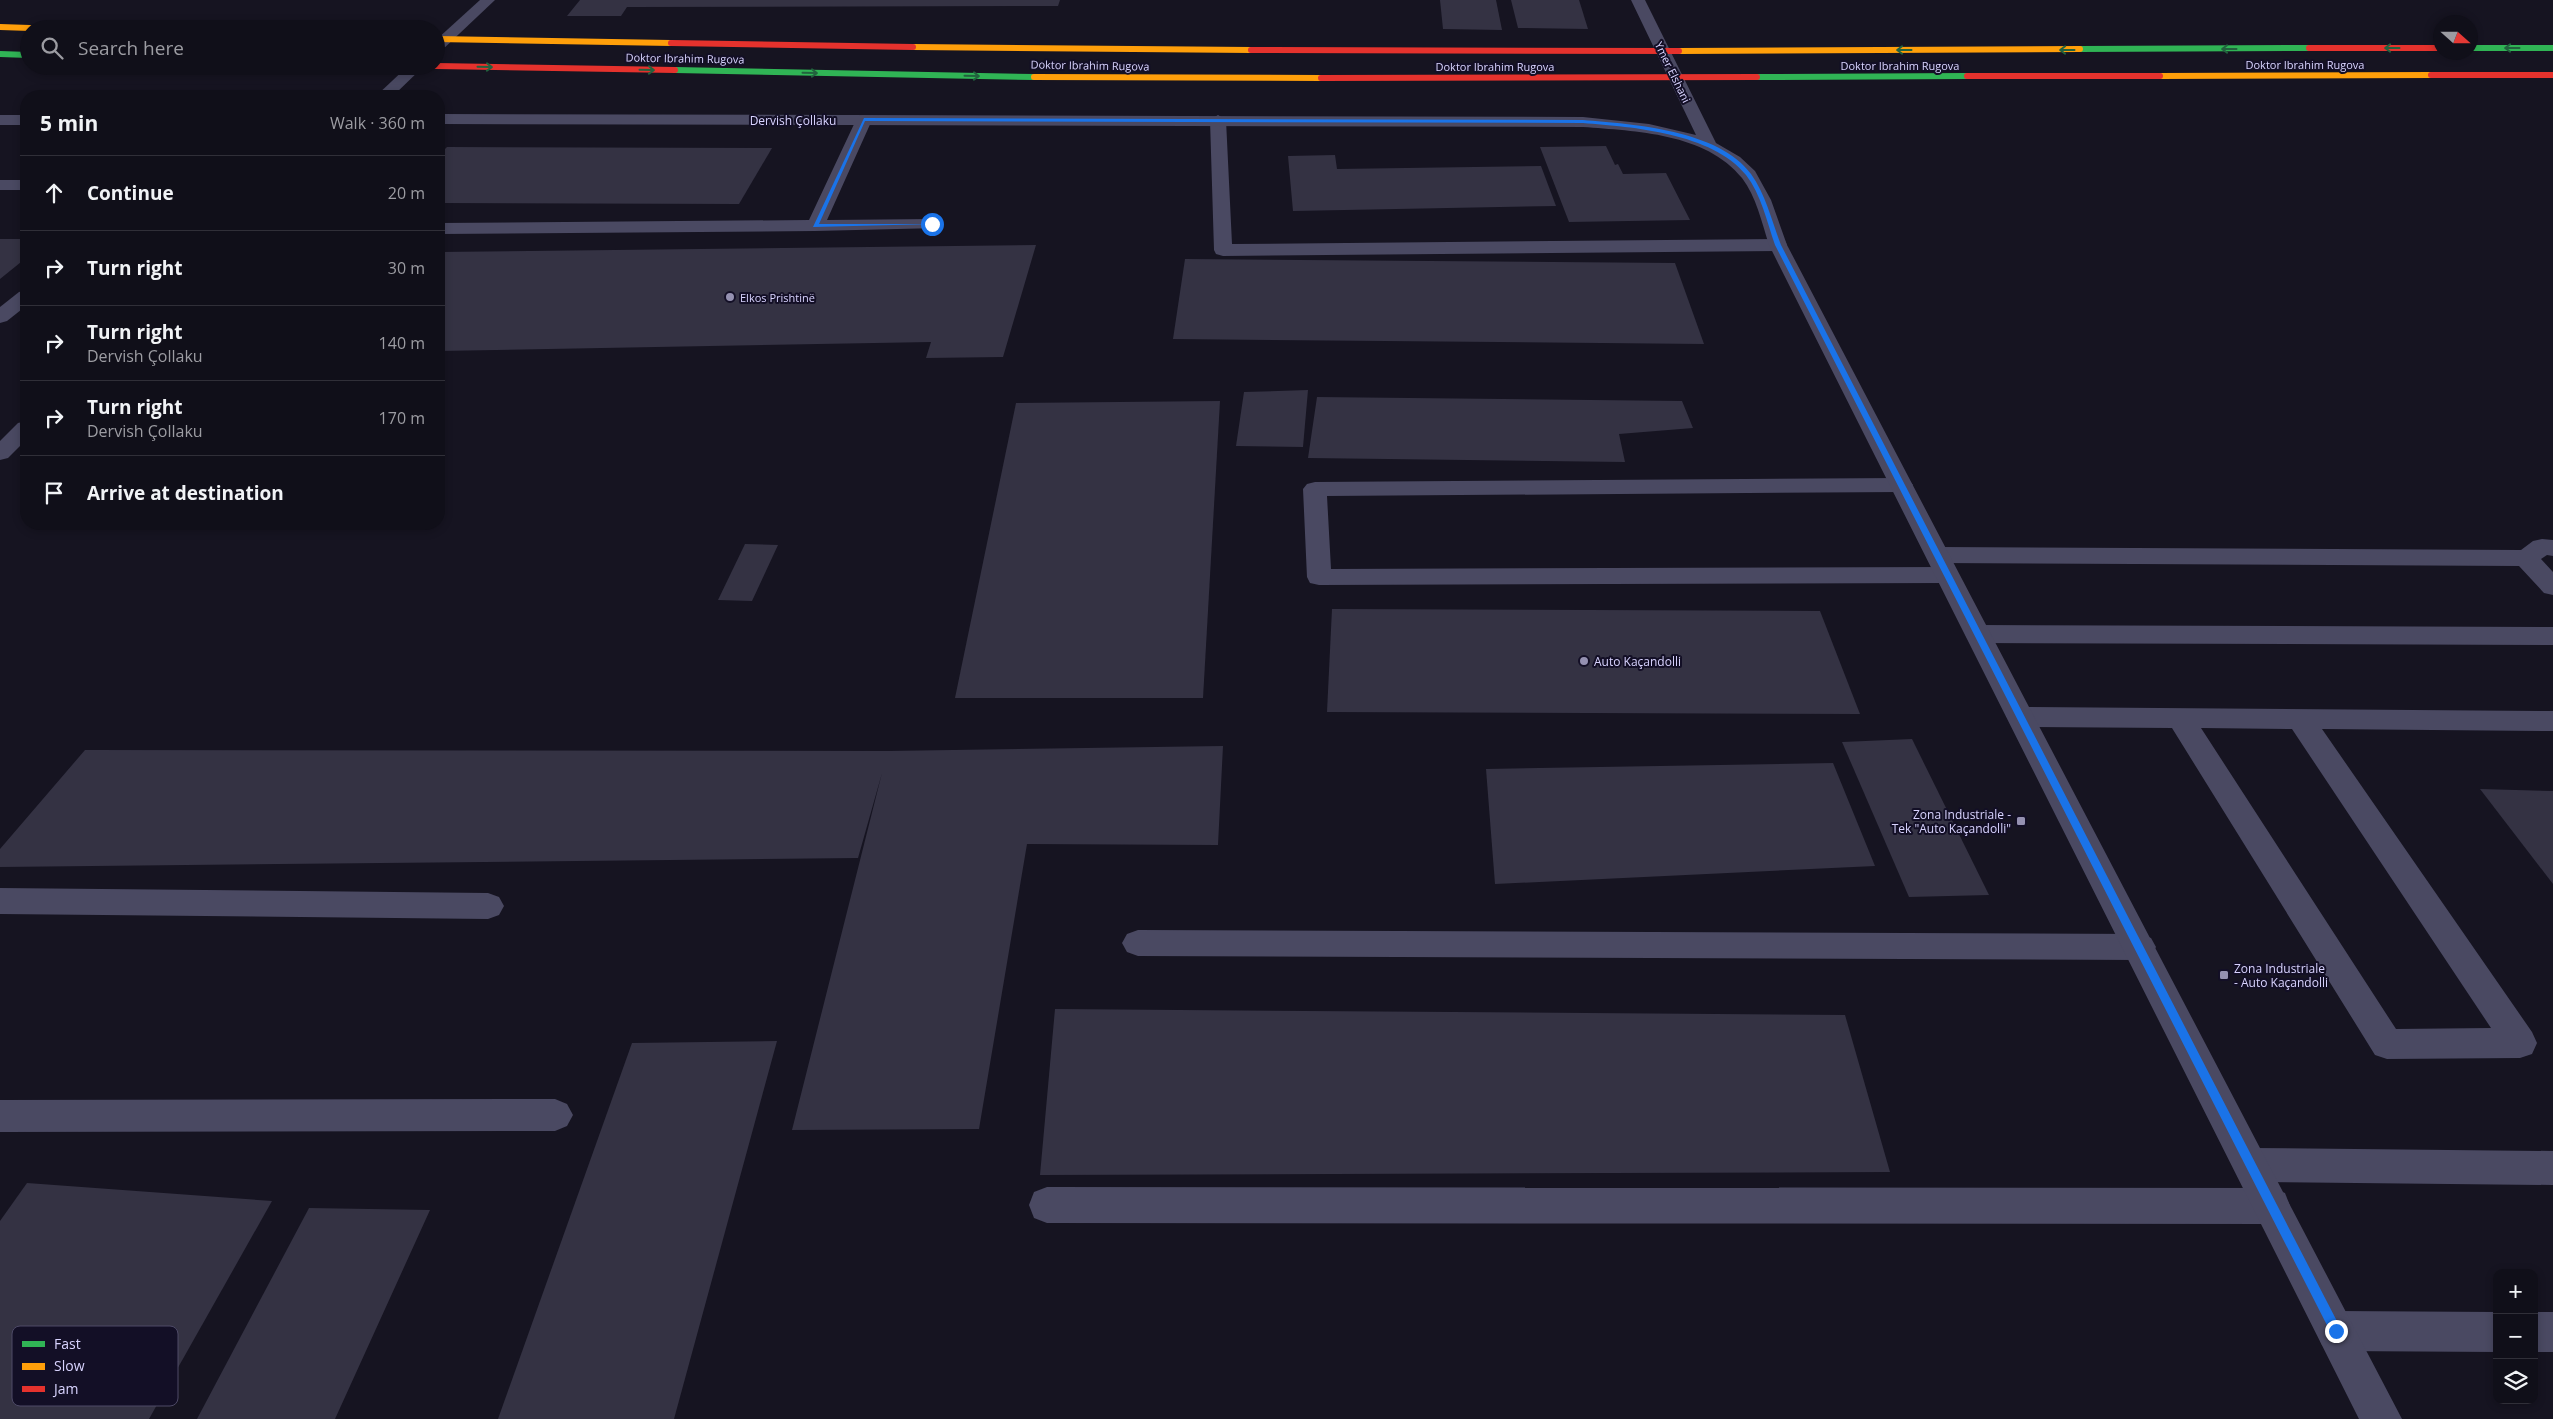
<!DOCTYPE html>
<html lang="en">
<head>
<meta charset="utf-8">
<style>
	:root { --surface:#100f19; --page:#191822; --text:#f1f3f6; --muted:#9c9ca2; --line:#302f38 }
	body { margin:0; font-family:"Open Sans",sans-serif; background:var(--page); color:var(--text) }
	.controls { position:absolute; right:15px; bottom:15px; display:grid; overflow:hidden; border-radius:10px; box-shadow:0 2px 8px #0003 }
	.controls button { width:45px; height:45px; display:grid; place-items:center; padding:0; border:0; border-bottom:1px solid var(--line); background:var(--surface); color:var(--text); font:25px sans-serif }
	.compass { position:absolute; left:2433px; top:15px; width:45px; height:45px; border-radius:50%; background:var(--surface); box-shadow:0 2px 8px #0003; rotate:111deg }
	.stop { position:absolute; width:15px; height:15px; margin:-11px; border:4px solid #1a73e8; border-radius:50%; background:#fff }
	.stop.end { background:#1a73e8; border-color:#fff; box-shadow:0 1px 5px #0008 }
	.list { margin:0; padding:0; list-style:none }
	h2 { display:flex; justify-content:space-between; align-items:center; height:65px; margin:0; padding:0 20px; font-size:21px }
	h2 small { font-size:16px; font-weight:400; color:var(--muted) }
	.list li { display:grid; grid-template-columns:32px 1fr auto; gap:15px; align-items:center; box-sizing:border-box; height:75px; padding:0 20px; border-top:1px solid var(--line) }
	.list b { display:block; font-size:19px; white-space:nowrap }
	.list p { margin:0; font-size:16px; white-space:nowrap; color:var(--muted) }
	.list em { font-size:16px; font-style:normal; color:var(--muted) }
	.icon { flex:none; width:28px; height:28px; fill:none; stroke:currentColor; stroke-width:2; stroke-linecap:round; stroke-linejoin:round }
	.map { position:relative; flex:none; width:2553px; height:1419px; overflow:hidden }
	.search { position:absolute; background:var(--surface); box-shadow:0 2px 8px #0003; left:20px; top:20px; width:425px; height:55px; display:flex; align-items:center; gap:12px; box-sizing:border-box; padding:0 18px; border-radius:28px; color:var(--muted); font-size:19px }
	.panel { position:absolute; background:var(--surface); box-shadow:0 2px 8px #0003; left:20px; top:90px; width:425px; height:440px; border-radius:20px }
	.map>svg:first-child { display:block }
</style>
</head>
<body>
<div class="map">
<svg width="2553" height="1419" viewBox="0 0 2553 1419">
	<rect width="100%" height="100%" fill="#161421"/>
	<g fill="#343243">
		<polygon points="580,0 1060,0 1058,6 627,7 621,16 567,16"/>
		<polygon points="1440,0 1496,0 1502,30 1443,29"/>
		<polygon points="1511,0 1579,0 1588,29 1518,28"/>
		<polygon points="1606,146 1615,165 1618,164 1623,174 1666,173 1690,220 1569,222 1540,147"/>
		<polygon points="447,147 772,148 739,204 439,203 439,155"/>
		<polygon points="1335,155 1337,169 1541,166 1556,206 1293,211 1288,156"/>
		<polygon points="0,239 26,239 26,258 0,279"/>
		<polygon points="1036,245 1003,357 926,358 931,342 439,351 439,252"/>
		<polygon points="1185,259 1675,263 1704,344 1173,339"/>
		<polygon points="1308,390 1303,447 1236,446 1244,392"/>
		<polygon points="1317,397 1682,401 1693,428 1619,434 1625,462 1308,458"/>
		<polygon points="1220,401 1203,698 955,698 1016,403"/>
		<polygon points="745,544 778,545 752,601 718,600"/>
		<polygon points="1332,609 1820,611 1860,714 1327,712"/>
		<polygon points="1912,739 1989,895 1909,897 1842,742"/>
		<polygon points="1223,746 1218,845 1027,844 979,1129 792,1130 882,773 858,858 0,867 0,849 85,750 888,751"/>
		<polygon points="1833,763 1875,866 1495,884 1486,769"/>
		<polygon points="2480,789 2553,791 2553,884"/>
		<polygon points="1055,1009 1845,1015 1890,1172 1040,1175"/>
		<polygon points="777,1041 674,1419 498,1419 632,1043"/>
		<polygon points="27,1183 272,1201 149,1419 0,1419 0,1221"/>
		<polygon points="309,1208 430,1210 335,1419 197,1419"/>
	</g>
	<g fill="none" stroke-linecap="round" stroke-linejoin="round">
		<g fill="#4a4962" fill-rule="evenodd">
			<polygon points="864,115 872,120 827,220 933,219 939,220 942,224 939,228 815,231 439,234 439,223 809,220 856,120"/>
			<polygon points="1218,115 1226,120 1232,244 1778,239 1785,241 1787,245 1785,249 1778,251 1223,256 1216,254 1214,250 1210,120"/>
			<rect x="0" y="180" width="26" height="10"/>
			<polygon points="26,290 26,306 7,321 0,323 0,307 19,292"/>
			<polygon points="1901,478 1909,480 1913,485 1909,490 1901,492 1327,496 1331,569 1947,567 1956,569 1959,575 1956,581 1947,583 1319,585 1310,583 1307,577 1303,489 1307,484 1315,482"/>
			<polygon points="2542,539 2553,540 2553,556 2547,555 2541,559 2553,572 2553,595 2544,593 2519,566 1938,563 1929,561 1926,555 1929,549 1938,547 2521,550 2533,541"/>
			<polygon points="1978,625 2553,627 2553,645 1978,643 1969,640 1965,634 1969,628"/>
			<path d="M2021,707L2553,711V731L2322,729L2532,1032L2537,1043L2532,1054L2520,1058L2387,1059L2375,1055L2172,728L2021,727L2011,724L2007,717L2011,710ZM2201,728L2292,729L2491,1028L2396,1029Z"/>
			<polygon points="1138,930 2140,934 2151,938 2156,947 2151,956 2140,960 1138,956 1127,952 1122,943 1127,934"/>
			<polygon points="555,1099 567,1104 573,1115 567,1126 555,1131 0,1132 0,1100"/>
			<polygon points="2251,1148 2553,1151 2553,1185 2251,1182 2238,1177 2233,1165 2238,1153"/>
			<polygon points="1047,1187 2272,1188 2285,1193 2290,1206 2285,1219 2272,1224 1047,1223 1034,1218 1029,1205 1034,1192"/>
			<polygon points="2336,1311 2497,1312 2497,1352 2336,1351 2322,1345 2316,1331 2322,1317"/>
			<rect x="2534" y="1312" width="19" height="40"/>
		</g>
		<g fill="#4a4962" fill-rule="evenodd">
			<polygon points="480,0 495,0 441,51 436,52 436,40"/>
			<path d="M1631,0H1645L1716,143L1740,157L1755,171L1771,200L1787,245L2402,1419H2359L1769,245C1762,223 1756,196 1742,178C1706,133 1635,131 1583,127L439,124V114L1583,117L1649,124L1696,135Z"/>
			<polygon points="408,66 424,66 393,96 376,96"/>
			<rect x="0" y="115" width="26" height="10"/>
			<polygon points="26,421 26,440 8,458 0,460 0,441 18,423"/>
			<polygon points="0,888 488,893 499,897 504,906 499,915 488,919 0,914"/>
		</g>
		<g stroke="#30b455" stroke-width="6">
			<polyline points="2470,48 2553,48"/>
			<polyline points="0,54 29,55"/>
		</g>
		<polyline stroke="#ff9f0a" stroke-width="6" points="0,27 60,29"/>
		<g stroke="#30b455" stroke-width="6">
			<polyline points="2080,49 2309,48"/>
			<polyline points="675,70 1034,77"/>
			<polyline points="1757,77 1967,76"/>
		</g>
		<g stroke="#ff9f0a" stroke-width="6">
			<polyline points="436,39 671,43"/>
			<polyline points="913,47 1251,50"/>
			<polyline points="1679,51 2080,49"/>
			<polyline points="2160,76 2431,75"/>
			<polyline points="1034,77 1321,78"/>
		</g>
		<g stroke="#e5322d" stroke-width="6">
			<polyline points="671,43 913,47"/>
			<polyline points="2309,48 2440,48"/>
			<polyline points="1251,50 1679,51"/>
			<polyline points="436,66 675,70"/>
			<polyline points="2431,75 2553,75"/>
			<polyline points="1967,76 2160,76"/>
			<polyline points="1321,78 1757,77"/>
		</g>
	</g>
	<defs><path id="oneway-shaft" d="M-6 0H5M1.5-3L5.5 0L1.5 3" fill="none" stroke-width="1.6" stroke-linecap="round" stroke-linejoin="round" transform="scale(1.25)"/></defs>
	<g stroke="#22623e">
		<use href="#oneway-shaft" transform="translate(2392 48) rotate(180)"/>
		<use href="#oneway-shaft" transform="translate(2512 48) rotate(180)"/>
		<use href="#oneway-shaft" transform="translate(2229 49) rotate(180)"/>
		<use href="#oneway-shaft" transform="translate(1904 50) rotate(180)"/>
		<use href="#oneway-shaft" transform="translate(2067 50) rotate(180)"/>
		<use href="#oneway-shaft" transform="translate(485 67) rotate(1)"/>
		<use href="#oneway-shaft" transform="translate(647 70) rotate(1)"/>
		<use href="#oneway-shaft" transform="translate(810 73) rotate(1)"/>
		<use href="#oneway-shaft" transform="translate(972 76) rotate(1)"/>
	</g>
	<path fill="#1a73e8" d="M864,118L1583,120C1633,124 1719,130 1751,174C1766,195 1772,222 1781,245L2340,1327V1335H2332L1775,245C1767,222 1761,194 1746,175C1712,133 1633,127 1583,123L865,121L819,224H935L813,227Z"/>
	<g fill="#9591b1" stroke="#130f26" stroke-width="2">
		<circle cx="730" cy="297" r="5"/>
		<circle cx="1584" cy="661" r="5"/>
		<rect x="2016" y="816" width="10" height="10" rx="2.5"/>
		<rect x="2219" y="970" width="10" height="10" rx="2.5"/>
	</g>
	<g text-anchor="middle" dominant-baseline="central" stroke-width="4" stroke-linejoin="round" paint-order="stroke">
		<g font-size="11" fill="#d9d4ff" stroke="#130f26">
			<text transform="translate(685 58) rotate(1)">Doktor Ibrahim Rugova</text>
			<text x="2305" y="64">Doktor Ibrahim Rugova</text>
			<text transform="translate(1090 65) rotate(1)">Doktor Ibrahim Rugova</text>
			<text x="1900" y="65">Doktor Ibrahim Rugova</text>
			<text x="1495" y="66">Doktor Ibrahim Rugova</text>
			<text transform="translate(1673 72) rotate(64)">Ymer Elshani</text>
		</g>
		<g font-size="11" fill="#d9d4ff" stroke="#130f26" text-anchor="start">
			<text x="740" y="297">Elkos Prishtinë</text>
		</g>
		<g font-size="12" fill="#d9d4ff" stroke="#130f26">
			<text x="793" y="120">Dervish Çollaku</text>
		</g>
		<g font-size="12" fill="#d9d4ff" stroke="#130f26" text-anchor="start">
			<text x="1594" y="661">Auto Kaçandolli</text>
			<text x="2011" y="814" text-anchor="end">Zona Industriale -<tspan x="2011" dy="14">Tek "Auto Kaçandolli"</tspan></text>
			<text x="2234" y="968">Zona Industriale<tspan x="2234" dy="14">- Auto Kaçandolli</tspan></text>
		</g>
	</g>
	<rect x="12" y="1326" width="166" height="80" rx="8" fill="#130f26" stroke="#4e4a67" stroke-width="1"/>
	<rect x="22" y="1341" width="23" height="6" fill="#30b455"/>
	<rect x="22" y="1363" width="23" height="7" fill="#ff9f0a"/>
	<rect x="22" y="1386" width="23" height="6" fill="#e5322d"/>
	<g font-size="14" fill="#d9d4ff">
		<text x="54" y="1349">Fast</text>
		<text x="54" y="1371">Slow</text>
		<text x="54" y="1394">Jam</text>
	</g>
</svg>
<div class="controls">
<button>+</button>
<button>−</button>
<button><svg class="icon" aria-label="layers" viewBox="0 0 24 24"><path d="M12 4l9 5-9 5-9-5zM3 14l9 5 9-5"/></svg></button>
</div>
<svg class="compass" viewBox="-18 -18 36 36"><path d="M0-13l5 13h-10z" fill="#e53935"/><path d="M0 13l5-13h-10z" fill="#9c9ca2"/></svg>
<div class="stop" style="left:932px;top:224px"></div>
<div class="stop end" style="left:2336px;top:1331px"></div>
<div class="search"><svg class="icon" aria-label="search" viewBox="0 0 24 24"><circle cx="10" cy="10" r="6"/><path d="M15 15l6 6"/></svg>Search here</div>
<section class="panel">
<h2>5 min<small>Walk · 360 m</small></h2>
<ul class="list">
<li><svg class="icon" aria-label="ahead" viewBox="0 0 24 24"><path d="M12 20V5M6 11l6-6 6 6"/></svg><div><b>Continue</b></div><em>20 m</em></li>
<li><svg class="icon" aria-label="right" viewBox="0 0 24 24"><path d="M7 20v-9h11M14 6l5 5-5 5"/></svg><div><b>Turn right</b></div><em>30 m</em></li>
<li><svg class="icon" aria-label="right" viewBox="0 0 24 24"><path d="M7 20v-9h11M14 6l5 5-5 5"/></svg><div><b>Turn right</b><p>Dervish Çollaku</p></div><em>140 m</em></li>
<li><svg class="icon" aria-label="right" viewBox="0 0 24 24"><path d="M7 20v-9h11M14 6l5 5-5 5"/></svg><div><b>Turn right</b><p>Dervish Çollaku</p></div><em>170 m</em></li>
<li><svg class="icon" aria-label="arrive" viewBox="0 0 24 24"><path d="M6 21V4h12l-3 4 3 4H6"/></svg><div><b>Arrive at destination</b></div></li>
</ul>
</section>
</div>
</body>
</html>
